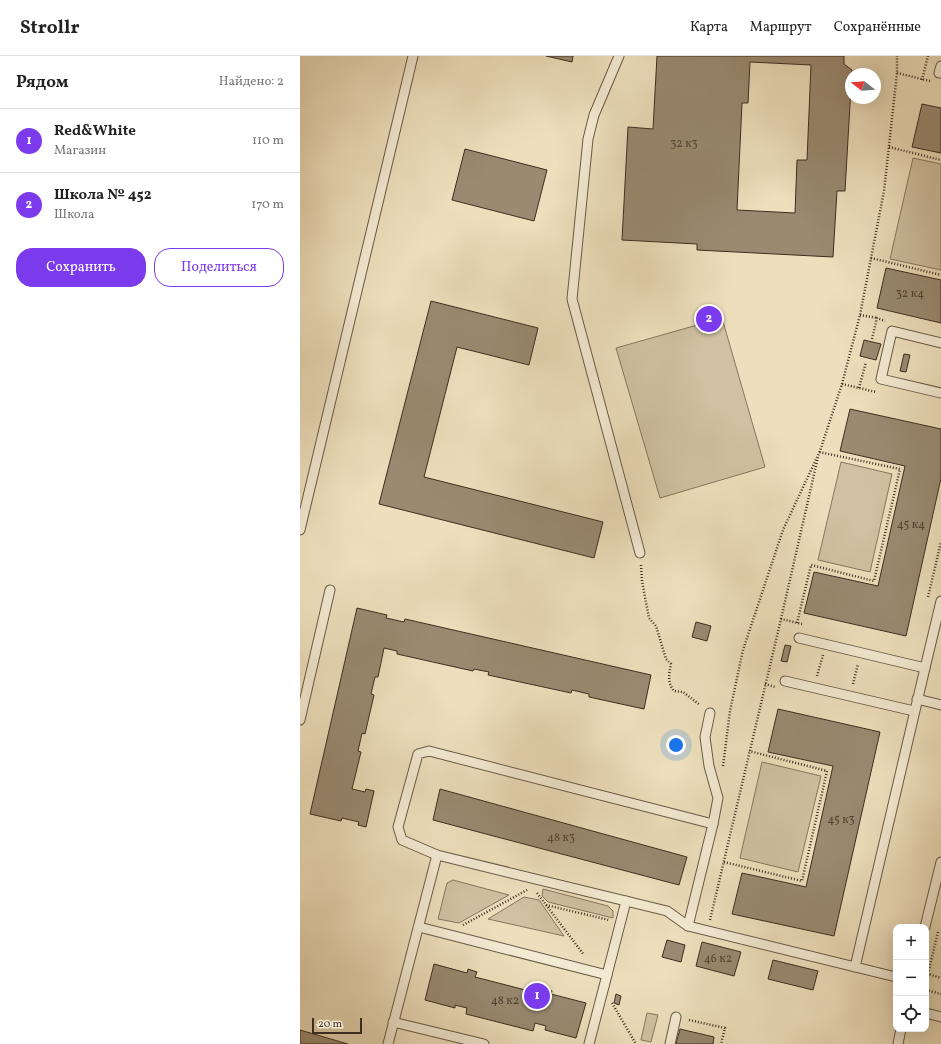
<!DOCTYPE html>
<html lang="ru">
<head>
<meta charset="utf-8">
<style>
	:root { --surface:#fff; --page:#f2f2f2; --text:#222; --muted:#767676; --line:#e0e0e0; --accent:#7c3aed }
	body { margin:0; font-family:Vollkorn,serif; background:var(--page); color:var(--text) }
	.controls { position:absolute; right:12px; bottom:12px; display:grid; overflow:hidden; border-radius:8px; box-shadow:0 4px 16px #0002 }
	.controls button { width:36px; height:36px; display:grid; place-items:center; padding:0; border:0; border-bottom:1px solid var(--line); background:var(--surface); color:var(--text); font:20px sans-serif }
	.compass { position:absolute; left:545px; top:12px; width:36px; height:36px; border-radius:50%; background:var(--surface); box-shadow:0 4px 16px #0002; rotate:287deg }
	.scale { position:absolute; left:12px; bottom:10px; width:50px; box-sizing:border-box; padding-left:4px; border:2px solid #3d2d20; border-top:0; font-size:11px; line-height:14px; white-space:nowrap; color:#3d2d20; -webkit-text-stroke:3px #f3ead3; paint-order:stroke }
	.you { position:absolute; left:376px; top:689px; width:14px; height:14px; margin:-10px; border:3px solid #fff; border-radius:50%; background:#1a73e8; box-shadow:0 0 0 6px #1a73e833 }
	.badge { display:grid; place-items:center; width:26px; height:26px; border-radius:50%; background:var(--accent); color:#fff; font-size:13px; font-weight:700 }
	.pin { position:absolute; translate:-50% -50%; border:2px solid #fff; box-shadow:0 1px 4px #0006 }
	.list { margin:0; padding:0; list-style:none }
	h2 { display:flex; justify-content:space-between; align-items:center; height:52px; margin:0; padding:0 16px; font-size:17px }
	h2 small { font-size:13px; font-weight:400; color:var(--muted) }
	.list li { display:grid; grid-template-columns:26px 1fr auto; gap:12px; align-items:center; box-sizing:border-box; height:64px; padding:0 16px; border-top:1px solid var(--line) }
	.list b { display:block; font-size:15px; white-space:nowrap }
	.list p { margin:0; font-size:13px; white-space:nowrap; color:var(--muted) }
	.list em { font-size:13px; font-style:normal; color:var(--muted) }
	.actions { display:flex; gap:8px; padding:12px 16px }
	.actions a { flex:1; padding:9px 0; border:1px solid var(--accent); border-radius:16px; text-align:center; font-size:14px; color:var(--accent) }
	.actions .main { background:var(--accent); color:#fff }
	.icon { flex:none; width:22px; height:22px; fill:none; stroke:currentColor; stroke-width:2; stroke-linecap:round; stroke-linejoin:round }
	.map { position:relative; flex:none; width:641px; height:988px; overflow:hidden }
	header { display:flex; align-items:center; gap:24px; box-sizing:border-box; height:56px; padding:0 20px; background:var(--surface); border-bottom:1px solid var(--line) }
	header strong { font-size:19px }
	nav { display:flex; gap:22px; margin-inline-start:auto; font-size:14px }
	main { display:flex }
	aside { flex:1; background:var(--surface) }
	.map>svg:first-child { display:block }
</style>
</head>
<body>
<header>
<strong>Strollr</strong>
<nav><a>Карта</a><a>Маршрут</a><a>Сохранённые</a></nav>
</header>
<main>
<aside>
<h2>Рядом<small>Найдено: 2</small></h2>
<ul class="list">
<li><span class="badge">1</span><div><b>Red&amp;White</b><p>Магазин</p></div><em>110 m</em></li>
<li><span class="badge">2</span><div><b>Школа № 452</b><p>Школа</p></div><em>170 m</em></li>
</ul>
<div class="actions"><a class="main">Сохранить</a><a>Поделиться</a></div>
</aside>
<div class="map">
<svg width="641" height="988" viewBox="0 0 641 988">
	<rect width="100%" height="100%" fill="#eddfbc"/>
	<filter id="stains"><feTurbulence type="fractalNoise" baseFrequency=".005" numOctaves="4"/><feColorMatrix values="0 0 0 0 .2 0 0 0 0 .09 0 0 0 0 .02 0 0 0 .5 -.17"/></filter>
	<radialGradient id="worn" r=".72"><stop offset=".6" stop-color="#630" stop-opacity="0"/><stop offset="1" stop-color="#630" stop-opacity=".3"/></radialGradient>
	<g fill="#cfc1a1" stroke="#867760">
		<polygon points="613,102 641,108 641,214 590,203"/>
		<polygon points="422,262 465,411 360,442 316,292"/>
		<polygon points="541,406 592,418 570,516 518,504"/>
		<polygon points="462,706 521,720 498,816 440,802"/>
		<polygon points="153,824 209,839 159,867 138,863 147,827"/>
		<polygon points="243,833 308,850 313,855 313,862 248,846 242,840"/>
		<polygon points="224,841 239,844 264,880 188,863"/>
		<polygon points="347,957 358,959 351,986 341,984"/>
	</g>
	<g fill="#998a71" stroke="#3d2d20" fill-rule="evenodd">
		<polygon points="246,0 273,0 272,6"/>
		<path d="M357,0H544V8L552,14L545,135H537L533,201L397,194V188L322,184L328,71L353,73ZM450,6L511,9L507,104H497L495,157L437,154L442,47H448Z"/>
		<polygon points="622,48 641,52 641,97 612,91"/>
		<polygon points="165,93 247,114 234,165 152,144"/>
		<polygon points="586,212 641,224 641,267 577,252"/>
		<polygon points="131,245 238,272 229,309 157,291 124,421 303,466 294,502 79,448"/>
		<polygon points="564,284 581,288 576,304 560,300"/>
		<polygon points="604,298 610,299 606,316 600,315"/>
		<polygon points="550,353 641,373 641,422 606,580 504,557 514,516 578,530 605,410 540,395"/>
		<polygon points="57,552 87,559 86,562 104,566 105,563 351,619 344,653 289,641 289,638 272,634 271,637 188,619 189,616 174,613 173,615 97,598 97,595 84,592 78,621 75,621 71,638 74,639 65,678 62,677 58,695 61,696 52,733 65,736 66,733 74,735 66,771 58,769 59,766 42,762 41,765 10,758"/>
		<polygon points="396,566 411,570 407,585 392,581"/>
		<polygon points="485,589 491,590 487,606 481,605"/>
		<polygon points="478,653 580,676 534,880 432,858 442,817 506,831 533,710 468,696"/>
		<polygon points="140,733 387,801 379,829 133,764"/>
		<polygon points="367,884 385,889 381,906 362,901"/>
		<polygon points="402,886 441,896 434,920 396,910"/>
		<polygon points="473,904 518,915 513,934 468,923"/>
		<polygon points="134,908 167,917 168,913 177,916 175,921 241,938 243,933 252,935 251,938 286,947 276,982 245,974 246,970 235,967 233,975 166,958 167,952 155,949 155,952 125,944"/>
		<polygon points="316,938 321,940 319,949 314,947"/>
		<polygon points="380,973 414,981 413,988 376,988"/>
		<polygon points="0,974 48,988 0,988"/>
	</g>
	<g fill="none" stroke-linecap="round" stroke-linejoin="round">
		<g stroke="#695a47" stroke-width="11">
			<g id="lane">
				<polyline points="319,0 294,59 288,83 272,243 340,497"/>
				<polyline points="641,10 639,17 641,17"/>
				<polyline points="641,287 592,275 581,323 641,337"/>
				<polyline points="0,474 113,0"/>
				<polyline points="499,582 625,612 641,545"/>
				<polyline points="485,625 614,655"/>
				<polyline points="617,643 641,649"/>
				<polyline points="410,657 405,681 409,710 418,742 413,768"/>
				<polyline points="0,664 30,534"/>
				<polyline points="137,799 367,855 388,870 596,921"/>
				<polyline points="119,871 307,919 326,845"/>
				<polyline points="625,871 641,806"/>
				<polyline points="555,911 625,612"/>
				<polyline points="626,957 641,961"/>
				<polyline points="93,966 184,988"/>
				<polyline points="88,988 137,799 102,784 98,771 118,698 129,695 413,768 388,870"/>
				<polyline points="289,988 307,919"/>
				<polyline points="370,988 376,961"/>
				<polyline points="598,988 601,973"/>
			</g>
		</g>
		<g stroke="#3d2d20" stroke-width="2.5" stroke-dasharray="1 2" stroke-linecap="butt">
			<polyline points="597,17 630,25"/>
			<polyline points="622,24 628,0"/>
			<polyline points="589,91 641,104"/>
			<polyline points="571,202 641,219"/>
			<polyline points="560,259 577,262"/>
			<polyline points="572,283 577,262 585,265"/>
			<polyline points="542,328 576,336"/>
			<polyline points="559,332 566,306"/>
			<path d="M341,509L342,525L349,562L356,570L366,603L371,608C369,619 367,626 374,635L383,636L400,649"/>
			<polyline points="628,541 641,486"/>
			<polyline points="481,563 518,401"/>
			<polyline points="497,567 511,509 574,525 600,413 519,396"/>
			<polyline points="517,620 523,599"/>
			<polyline points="465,628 475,631"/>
			<polyline points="553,628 558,608"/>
			<polyline points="423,710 430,655 443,594 483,474 520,395 542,328 560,259 584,135 597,17 597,0"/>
			<polyline points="424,806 502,825 527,715 449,695"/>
			<polyline points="237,837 284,899"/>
			<polyline points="246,849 309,864"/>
			<polyline points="410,864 481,563 502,568"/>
			<polyline points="163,869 227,834"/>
			<polyline points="638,876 628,918 641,922"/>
			<polyline points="626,918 628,918 626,927"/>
			<polyline points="626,934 641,938"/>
			<polyline points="312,947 336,988"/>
			<polyline points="389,964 425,972 421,988"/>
		</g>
		<use href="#lane" stroke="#f3ead3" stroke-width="9"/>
	</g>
	<g text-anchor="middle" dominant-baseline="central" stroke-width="3" stroke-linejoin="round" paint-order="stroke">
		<g font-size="12" fill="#544434">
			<text x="384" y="88">32 к3</text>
			<text x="610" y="238">32 к4</text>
			<text x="611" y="469">45 к4</text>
			<text x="541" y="764">45 к3</text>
			<text x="261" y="782">48 к3</text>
			<text x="418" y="903">46 к2</text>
			<text x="205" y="945">48 к2</text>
		</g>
	</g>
	<rect width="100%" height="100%" filter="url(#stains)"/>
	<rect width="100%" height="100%" fill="url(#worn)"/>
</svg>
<div class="controls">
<button>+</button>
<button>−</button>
<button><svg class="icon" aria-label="locate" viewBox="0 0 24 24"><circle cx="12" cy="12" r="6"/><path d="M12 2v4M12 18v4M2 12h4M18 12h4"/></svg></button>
</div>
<svg class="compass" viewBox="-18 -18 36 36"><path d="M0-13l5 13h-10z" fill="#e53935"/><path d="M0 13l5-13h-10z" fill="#767676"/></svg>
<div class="scale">20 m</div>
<div class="you"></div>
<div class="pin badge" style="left:237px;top:940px">1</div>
<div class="pin badge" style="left:409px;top:263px">2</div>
</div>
</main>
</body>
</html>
